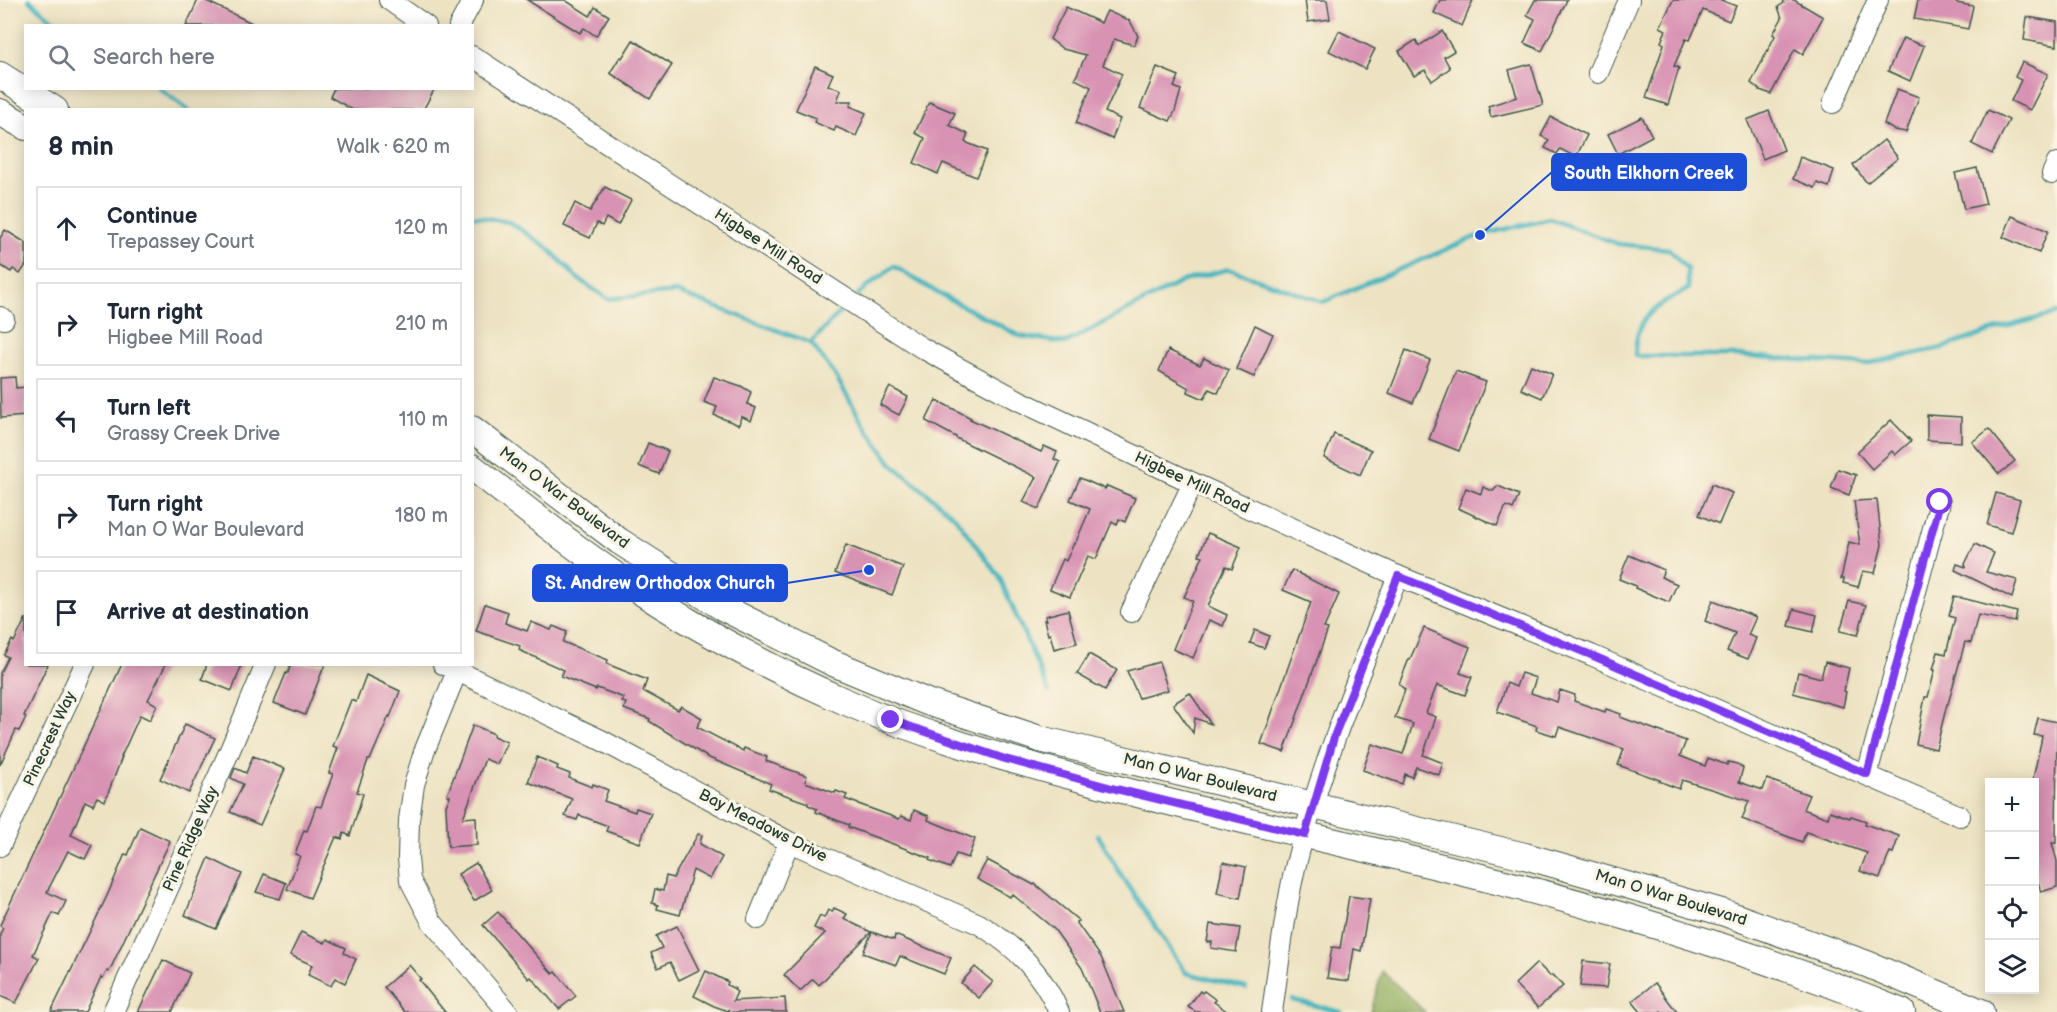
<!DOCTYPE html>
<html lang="en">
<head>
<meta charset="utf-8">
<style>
	:root { --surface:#fff; --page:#f2f2f3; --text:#1f2937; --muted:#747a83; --line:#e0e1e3 }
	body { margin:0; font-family:"Balsamiq Sans",sans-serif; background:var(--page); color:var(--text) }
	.controls { position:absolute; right:18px; bottom:18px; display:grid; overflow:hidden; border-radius:0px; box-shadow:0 3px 15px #0003 }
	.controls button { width:54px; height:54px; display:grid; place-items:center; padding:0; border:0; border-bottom:2px solid var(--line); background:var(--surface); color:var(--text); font:30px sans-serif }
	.stop { position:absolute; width:18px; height:18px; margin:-14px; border:4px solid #7c3aed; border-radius:50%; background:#fff }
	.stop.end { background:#7c3aed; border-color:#fff; box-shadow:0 2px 6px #0008 }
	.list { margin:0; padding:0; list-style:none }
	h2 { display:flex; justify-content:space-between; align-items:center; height:78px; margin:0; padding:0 24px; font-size:26px }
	h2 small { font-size:20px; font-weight:400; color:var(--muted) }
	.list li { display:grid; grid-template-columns:39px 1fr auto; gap:18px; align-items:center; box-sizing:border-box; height:84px; margin:0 12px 12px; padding:0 12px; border:2px solid var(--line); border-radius:0px }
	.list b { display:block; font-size:22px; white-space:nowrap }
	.list p { margin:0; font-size:20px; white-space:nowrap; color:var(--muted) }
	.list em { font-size:20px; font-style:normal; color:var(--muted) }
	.icon { flex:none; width:33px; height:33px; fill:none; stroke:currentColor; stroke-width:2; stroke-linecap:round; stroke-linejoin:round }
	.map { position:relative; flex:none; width:2057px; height:1012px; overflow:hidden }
	.search { position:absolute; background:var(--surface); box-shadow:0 3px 15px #0003; left:24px; top:24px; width:450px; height:66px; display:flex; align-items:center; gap:15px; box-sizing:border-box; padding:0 21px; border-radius:0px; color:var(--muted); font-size:22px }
	.panel { position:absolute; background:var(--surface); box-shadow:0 3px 15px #0003; left:24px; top:108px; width:450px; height:558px; border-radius:0px }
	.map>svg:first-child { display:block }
</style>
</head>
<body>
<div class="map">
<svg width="2057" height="1012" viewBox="0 0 2057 1012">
	<rect width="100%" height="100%" fill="#fcf5e5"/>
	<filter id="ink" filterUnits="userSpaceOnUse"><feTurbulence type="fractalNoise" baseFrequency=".0167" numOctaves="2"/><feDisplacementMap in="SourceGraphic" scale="12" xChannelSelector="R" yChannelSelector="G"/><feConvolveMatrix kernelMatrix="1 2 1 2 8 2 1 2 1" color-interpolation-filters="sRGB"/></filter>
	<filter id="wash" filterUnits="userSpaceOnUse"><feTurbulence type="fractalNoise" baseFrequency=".008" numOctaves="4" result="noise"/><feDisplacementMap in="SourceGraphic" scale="24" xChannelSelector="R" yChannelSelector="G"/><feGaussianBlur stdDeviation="1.35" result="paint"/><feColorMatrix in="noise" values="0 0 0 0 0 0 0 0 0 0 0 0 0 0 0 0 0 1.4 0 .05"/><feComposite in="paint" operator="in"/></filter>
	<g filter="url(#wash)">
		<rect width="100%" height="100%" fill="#ede3c3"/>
		<polygon fill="#95b163" stroke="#5a774c" stroke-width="1.5" points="1382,971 1425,1012 1371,1012"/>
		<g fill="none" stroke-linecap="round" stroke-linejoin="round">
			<g stroke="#46b5bf" stroke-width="4.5">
				<polyline points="29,0 60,26"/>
				<polyline points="159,88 188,110"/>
				<polyline points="472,216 509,222 547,247 577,278 608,299 676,292 811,343 841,311"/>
				<path d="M858,294L894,266L936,292L1020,336L1065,343L1183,281L1229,269L1323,302L1480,235L1550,219L1618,244L1669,249L1687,269L1688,289C1656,308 1635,314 1635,356H1744L1865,364L1942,348L1998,329L2057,313"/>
				<polyline points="811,343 835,375 864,425 892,464 954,516 999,576 1049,692"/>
				<polyline points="1098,835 1120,873 1186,973 1246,988"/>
				<polyline points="1292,1000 1341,1012"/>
			</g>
		</g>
		<g id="blocks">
			<g fill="#d892b3">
				<polygon points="198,0 204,0 258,26 186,26"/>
				<polygon points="527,0 565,0 590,16 595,7 609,16 596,36 584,28 580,33"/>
				<polygon points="1305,0 1327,0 1330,19 1308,22"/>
				<polygon points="1440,0 1473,0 1462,26 1434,13"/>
				<polygon points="1535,0 1567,0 1542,51 1524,43 1535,19 1527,15"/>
				<polygon points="1673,0 1721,0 1736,6 1729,21 1703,10 1690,40 1686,39 1674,66 1679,68 1668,105 1646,98 1664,44 1661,42 1666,30 1660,27"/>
				<polygon points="1783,0 1794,0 1823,17 1803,54 1795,49 1771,94 1760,90 1751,83 1775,36 1773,34 1782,18 1778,7 1784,3"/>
				<polygon points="1918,0 1957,0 1956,3 1973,6 1968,29 1914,19"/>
				<polygon points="1066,7 1101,23 1107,11 1130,21 1138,36 1134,45 1114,39 1103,65 1122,74 1105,112 1120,119 1112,139 1076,123 1091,87 1075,79 1086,55 1063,49 1050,39"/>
				<polygon points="2027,17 2057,22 2057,46 2024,40"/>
				<polygon points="1339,31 1375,49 1365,69 1329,51"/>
				<polygon points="1442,31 1454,51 1444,57 1450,68 1432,81 1425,70 1414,76 1399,51 1416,40 1419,46"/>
				<polygon points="1903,38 1924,46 1910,81 1888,71"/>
				<polygon points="633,40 672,65 650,99 610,73 620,57 622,58"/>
				<polygon points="2022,62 2048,74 2030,110 2011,101 2021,80 2015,77"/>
				<polygon points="1531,64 1543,105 1491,117 1488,106 1517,97 1509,70"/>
				<polygon points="815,66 833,74 828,85 841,90 837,101 852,101 850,106 866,113 856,136 836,127 834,131 814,122 816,118 796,110"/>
				<polygon points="1157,67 1179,76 1174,87 1181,90 1175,111 1170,121 1140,108"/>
				<polygon points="334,88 435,88 423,110 353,110 330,97"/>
				<polygon points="1897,89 1919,97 1906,132 1894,130 1884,124"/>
				<polygon points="929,102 955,113 949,125 968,134 965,142 987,151 976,177 943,163 938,174 914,163 925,138 915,133"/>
				<polygon points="1988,110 2009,120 1992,154 1972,144"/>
				<polygon points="1769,111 1784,150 1763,159 1747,120"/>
				<polygon points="1551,117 1587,135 1576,157 1560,149 1557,154 1545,148 1549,140 1541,136"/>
				<polygon points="1642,117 1652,136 1618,154 1608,134"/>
				<polygon points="1884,140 1898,158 1867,183 1853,165"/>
				<polygon points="1800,157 1834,170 1829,187 1817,183 1815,188 1793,179"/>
				<polygon points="1977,168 1986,204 1964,209 1955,173"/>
				<polygon points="605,187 631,200 618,225 606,218 602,226 597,223 590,238 564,226 575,203 590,211"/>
				<polygon points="2012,216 2048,231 2039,253 2003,237"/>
				<polygon points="5,230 26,243 26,265 20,274 13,269 11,272 0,265 0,238"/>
				<polygon points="1255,325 1273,334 1254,377 1236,369"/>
				<polygon points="1168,350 1200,365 1204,358 1229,370 1218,393 1209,389 1204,399 1188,392 1189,388 1159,371"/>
				<polygon points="1406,350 1430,360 1413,403 1389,393"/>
				<polygon points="1531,365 1552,374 1542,398 1521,389"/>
				<polygon points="1456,371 1486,382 1459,451 1429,439"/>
				<polygon points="15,377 16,388 26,387 26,416 1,418 0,378"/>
				<polygon points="714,377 741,386 751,392 747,404 756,408 751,421 741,416 739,425 714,415 717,407 704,402"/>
				<polygon points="890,387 908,397 899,415 880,405"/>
				<polygon points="936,400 971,418 970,419 1041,452 1044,446 1057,452 1054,459 1060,462 1039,509 1023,502 1036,477 956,438 956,437 926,421"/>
				<polygon points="1927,415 1961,417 1961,442 1927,440"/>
				<polygon points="1891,420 1911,441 1895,455 1892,451 1872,469 1857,452"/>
				<polygon points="1989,429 2015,461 1999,474 1972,442"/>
				<polygon points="1334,434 1371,450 1360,475 1324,458"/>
				<polygon points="648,443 668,451 659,474 639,466"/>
				<polygon points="1838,469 1856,475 1849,495 1831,488"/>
				<polygon points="1080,478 1105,489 1107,486 1135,498 1125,522 1119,519 1117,525 1112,522 1096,559 1088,556 1070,597 1050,589 1063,559 1066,561 1074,543 1075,544 1090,509 1070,500"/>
				<polygon points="1712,484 1732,493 1719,524 1699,515"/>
				<polygon points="1498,486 1519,495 1513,509 1506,506 1497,526 1458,508 1466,488 1481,494 1483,487 1493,491"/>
				<polygon points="1996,493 2020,500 2011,532 1987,525"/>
				<polygon points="1877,500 1882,545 1875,573 1863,571 1858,587 1843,583 1844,579 1841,579 1849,542 1860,545 1854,501"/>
				<polygon points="1208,533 1241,547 1232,569 1226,566 1208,606 1227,615 1223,626 1209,620 1193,658 1173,649 1193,601 1184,597 1203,556 1199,555"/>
				<polygon points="1975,544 1994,553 1986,572 2017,580 2012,598 1955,570 1957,564 1966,567 1965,564"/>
				<polygon points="846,545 903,567 892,595 835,573"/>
				<polygon points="1629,555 1664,570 1661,577 1677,584 1669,602 1635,588 1636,586 1619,579"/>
				<polygon points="1292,570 1339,594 1324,628 1328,629 1284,752 1261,744 1311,602 1283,590"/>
				<polygon points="1954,596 2017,612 2015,622 1978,615 1971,643 1965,642 1948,704 1947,704 1936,749 1916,744 1925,697 1928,697 1935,670 1933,670 1938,652 1946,654 1955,618 1949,616"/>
				<polygon points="1713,600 1756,617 1748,635 1756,638 1748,659 1727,651 1735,633 1705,621"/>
				<polygon points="1849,601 1866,605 1858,635 1840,631"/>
				<polygon points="485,604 508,612 505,623 527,631 531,622 551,630 553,626 567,632 563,642 608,660 607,664 647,680 643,691 678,710 681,706 702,718 697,727 743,751 744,748 767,757 766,761 807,776 805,782 835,793 836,791 847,795 845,799 899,819 901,816 911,820 914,810 929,816 928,820 975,839 968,858 956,854 950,868 929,860 930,858 848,827 849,825 816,812 817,809 808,805 808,803 769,789 771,784 707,757 649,721 650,719 624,709 626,703 622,702 624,698 597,688 596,690 561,676 564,670 519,650 520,646 476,631"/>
				<polygon points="1794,609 1817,615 1813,632 1789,626"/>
				<polygon points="1068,610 1077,643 1054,649 1050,634 1048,635 1044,620 1046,620 1045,616"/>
				<polygon points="26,618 26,664 48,664 24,716 26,717 19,731 16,730 0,765 0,673 8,657 4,655 12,640 14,642"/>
				<polygon points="1424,628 1470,647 1460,673 1472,677 1465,695 1437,685 1426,713 1436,717 1423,755 1443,763 1439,775 1416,767 1412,777 1405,774 1402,784 1363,770 1372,744 1403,754 1413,724 1395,718 1405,690 1399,684 1409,659 1410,659"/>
				<polygon points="1255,630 1269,636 1264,648 1250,643"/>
				<polygon points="1089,654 1117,670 1105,690 1077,674"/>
				<polygon points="1159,662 1168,690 1139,698 1127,671"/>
				<polygon points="1825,662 1849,668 1844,691 1846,692 1843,707 1793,693 1798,672 1821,678"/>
				<polygon points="122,664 166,664 148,700 157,705 150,720 140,715 121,757 122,757 105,801 97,797 93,805 85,801 71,835 92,845 85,859 68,851 47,892 66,901 59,916 53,913 33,955 39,958 16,1003 0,996 0,934 3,928 0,926 1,923"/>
				<polygon points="207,664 242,664 232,691 202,679"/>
				<polygon points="291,664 325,664 305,715 274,703 286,673 288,673"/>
				<polygon points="1521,673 1536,678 1531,693 1557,702 1560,690 1575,695 1574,701 1605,712 1606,709 1621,714 1620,717 1686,741 1680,756 1705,766 1708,758 1727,765 1728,762 1737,764 1743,768 1739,782 1763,790 1767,779 1809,795 1803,809 1828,818 1830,811 1850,818 1851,816 1866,821 1865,824 1899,836 1893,853 1890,852 1880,878 1860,871 1867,853 1806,832 1802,842 1742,819 1749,801 1682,780 1679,789 1659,781 1660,780 1618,765 1624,749 1559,727 1556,736 1536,730 1537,726 1497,712 1507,683 1516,687"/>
				<polygon points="366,675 400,691 390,717 389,716 370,760 368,760 357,792 363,794 350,836 344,833 342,839 336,837 310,898 287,889 300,856 295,854 304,830 307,831 316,806 321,807 333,774 329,773 338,748 333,746 351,700 356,702"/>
				<polygon points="1190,693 1211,724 1195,718 1193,733 1173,704"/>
				<polygon points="2038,718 2057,722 2056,843 2052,843 2057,861 2057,887 2041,892 2034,868 2034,783 2032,783 2041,742 2042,736 2034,735"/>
				<polygon points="185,724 215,738 189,793 160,779"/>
				<polygon points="473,725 494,734 493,736 507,742 497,764 485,759 463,818 476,817 477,845 448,847 446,806 450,796 447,795"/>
				<polygon points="253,756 285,769 260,825 230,812 243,784 231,778 235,768 246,773"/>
				<polygon points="537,757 558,766 557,769 570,774 569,778 592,787 593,784 608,790 604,801 635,812 636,808 651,813 640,843 606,831 608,826 579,815 577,820 565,816 572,799 528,782"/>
				<polygon points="140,827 170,841 109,972 107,971 103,978 101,977 85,1012 51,1012 107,896 125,854 128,855"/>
				<polygon points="698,834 702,835 700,844 722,857 710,879 693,870 680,915 657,909 658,905 652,903 655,889 663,891 666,876 673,878"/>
				<polygon points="209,858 242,874 216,929 185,915"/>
				<polygon points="987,860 1034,885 1035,884 1079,921 1076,922 1101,957 1124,1012 1100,1012 1082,968 1054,929 1012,894 1010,897 977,879"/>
				<polygon points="1223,862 1246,867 1240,898 1217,893"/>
				<polygon points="476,863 492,890 474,901 458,874"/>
				<polygon points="264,874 286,883 280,899 256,892"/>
				<polygon points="1349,896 1370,899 1361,951 1354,949 1349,981 1327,978 1332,947 1340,948"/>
				<polygon points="834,908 847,914 844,919 871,932 819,985 813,979 800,991 784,975 825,933 814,928 820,916 824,918 828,910 832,912"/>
				<polygon points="498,912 553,974 556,972 576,996 559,1009 531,977 529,979 483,925"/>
				<polygon points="1210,924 1240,928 1236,952 1211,948 1212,942 1207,942"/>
				<polygon points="677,926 699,970 679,980 670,962 658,968 651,953 662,948 656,936"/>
				<polygon points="301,932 325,943 327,939 346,948 344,953 356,959 345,983 335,978 331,986 308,975 312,965 290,955"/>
				<polygon points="872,932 894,940 895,935 951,958 944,974 900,956 896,965 863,953"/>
				<polygon points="163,960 190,973 172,1012 138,1012"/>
				<polygon points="1583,961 1610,964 1606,988 1580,986"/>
				<polygon points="1537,963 1550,976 1552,975 1563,986 1538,1008 1515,984"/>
				<polygon points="409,965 421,979 419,980 445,1012 405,1012 384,987"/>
				<polygon points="975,967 993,982 979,998 961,983"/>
				<polygon points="706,971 728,982 727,985 735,989 734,990 737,992 733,1001 785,998 786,1012 729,1012 729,1009 728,1011 714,1006 694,996"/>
				<polygon points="1655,983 1677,1012 1641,1012 1632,1001"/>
				<polygon points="1200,991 1202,993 1204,991 1216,1000 1214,1002 1228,1012 1196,1012 1188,1007"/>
			</g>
		</g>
	</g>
	<g filter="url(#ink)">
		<use href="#blocks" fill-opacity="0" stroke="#3e5649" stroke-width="1.5"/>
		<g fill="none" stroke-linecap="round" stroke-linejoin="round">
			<g stroke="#3e5649" stroke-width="22">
				<g id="minor">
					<polyline points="389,0 426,26"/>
					<polyline points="459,26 473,0"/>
					<polyline points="472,56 922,348 1020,401 1193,483 1398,576 1591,655 1960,816"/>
					<polyline points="1598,73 1629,0"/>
					<polyline points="1833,103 1878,0"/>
					<polyline points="2052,174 2057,163"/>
					<polyline points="0,317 4,319"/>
					<polyline points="1131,612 1193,483"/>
					<path d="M443,664L603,741L789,842L979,924C1016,947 1041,971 1059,1012"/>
					<polyline points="457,671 424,752 414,785 409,820 408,858 410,880 432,922 508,1012"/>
					<polyline points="1867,774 1940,502"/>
					<polyline points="0,846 85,664"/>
					<polyline points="758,919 789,842"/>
					<polyline points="113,1012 230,750 266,664"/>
					<path d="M1272,1012C1279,964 1284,915 1295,868C1320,767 1360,672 1398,576"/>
				</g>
			</g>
			<g stroke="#3e5649" stroke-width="28">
				<g id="major">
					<polyline points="0,75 55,110"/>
					<polyline points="0,112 26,127"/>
					<polyline points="472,429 619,541 722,607 831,662 927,702 1040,739 1525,856 1725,913 1867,964 1981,1012"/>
					<path d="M472,467C521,505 570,545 621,579C692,626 768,668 846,702C919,734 996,756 1074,777C1166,803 1259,824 1353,846C1540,889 1724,940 1902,1012"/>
				</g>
			</g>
			<use href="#minor" stroke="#fff" stroke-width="20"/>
			<use href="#major" stroke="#fff" stroke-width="26"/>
		</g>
	</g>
	<g fill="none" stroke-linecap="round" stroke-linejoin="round" filter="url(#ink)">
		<polyline stroke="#7c3aed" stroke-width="8" points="891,720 1005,759 1116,789 1305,835 1335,734 1398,576 1591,655 1867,774 1940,502"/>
	</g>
	<g text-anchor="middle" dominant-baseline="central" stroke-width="6" stroke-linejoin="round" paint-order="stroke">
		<g font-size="16" fill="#1f3d34" stroke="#fcf5e5">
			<text transform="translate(768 247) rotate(33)">Higbee Mill Road</text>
			<text transform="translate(1192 483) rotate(25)">Higbee Mill Road</text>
			<text transform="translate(564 498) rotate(37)">Man O War Boulevard</text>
			<text transform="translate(50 739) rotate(-65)">Pinecrest Way</text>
			<text transform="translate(1200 778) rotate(14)">Man O War Boulevard</text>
			<text transform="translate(763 826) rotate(27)">Bay Meadows Drive</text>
			<text transform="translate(191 839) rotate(-66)">Pine Ridge Way</text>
			<text transform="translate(1671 898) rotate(17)">Man O War Boulevard</text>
		</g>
	</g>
	<path fill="none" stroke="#1d4ed8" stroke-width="2" d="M1480 235L1552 172M869 570L787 583"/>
	<g fill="#1d4ed8" stroke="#fcf5e5" stroke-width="2">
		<circle cx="1480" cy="235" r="6"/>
		<circle cx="869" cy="570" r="6"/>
	</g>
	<g fill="#1d4ed8" stroke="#1d4ed8" stroke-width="2">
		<rect x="1552" y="154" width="194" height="36" rx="6"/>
		<rect x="533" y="565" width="254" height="36" rx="6"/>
	</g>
	<g font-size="18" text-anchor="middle" font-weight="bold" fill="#fff">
		<text x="1649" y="179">South Elkhorn Creek</text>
		<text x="660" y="589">St. Andrew Orthodox Church</text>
	</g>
</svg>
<div class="controls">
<button>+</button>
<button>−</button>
<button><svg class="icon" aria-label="locate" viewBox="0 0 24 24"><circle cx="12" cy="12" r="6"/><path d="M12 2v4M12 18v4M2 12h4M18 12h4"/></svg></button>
<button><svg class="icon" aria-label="layers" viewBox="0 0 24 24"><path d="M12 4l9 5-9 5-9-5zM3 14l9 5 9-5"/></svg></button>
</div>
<div class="stop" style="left:1940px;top:502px"></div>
<div class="stop end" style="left:891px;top:720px"></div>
<div class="search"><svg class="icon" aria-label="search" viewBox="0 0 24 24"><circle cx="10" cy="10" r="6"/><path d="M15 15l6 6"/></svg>Search here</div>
<section class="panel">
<h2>8 min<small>Walk · 620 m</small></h2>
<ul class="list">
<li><svg class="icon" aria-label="ahead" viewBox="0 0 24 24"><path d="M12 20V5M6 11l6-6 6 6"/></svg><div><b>Continue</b><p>Trepassey Court</p></div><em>120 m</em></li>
<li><svg class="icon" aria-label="right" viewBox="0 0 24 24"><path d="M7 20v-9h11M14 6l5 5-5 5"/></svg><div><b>Turn right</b><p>Higbee Mill Road</p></div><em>210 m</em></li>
<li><svg class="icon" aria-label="left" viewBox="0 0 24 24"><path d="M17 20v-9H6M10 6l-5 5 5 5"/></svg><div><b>Turn left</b><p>Grassy Creek Drive</p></div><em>110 m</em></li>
<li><svg class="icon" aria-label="right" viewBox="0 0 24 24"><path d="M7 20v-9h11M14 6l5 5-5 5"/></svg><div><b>Turn right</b><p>Man O War Boulevard</p></div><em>180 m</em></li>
<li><svg class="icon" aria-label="arrive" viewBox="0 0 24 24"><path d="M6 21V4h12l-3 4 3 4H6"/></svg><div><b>Arrive at destination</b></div></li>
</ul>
</section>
</div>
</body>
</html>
